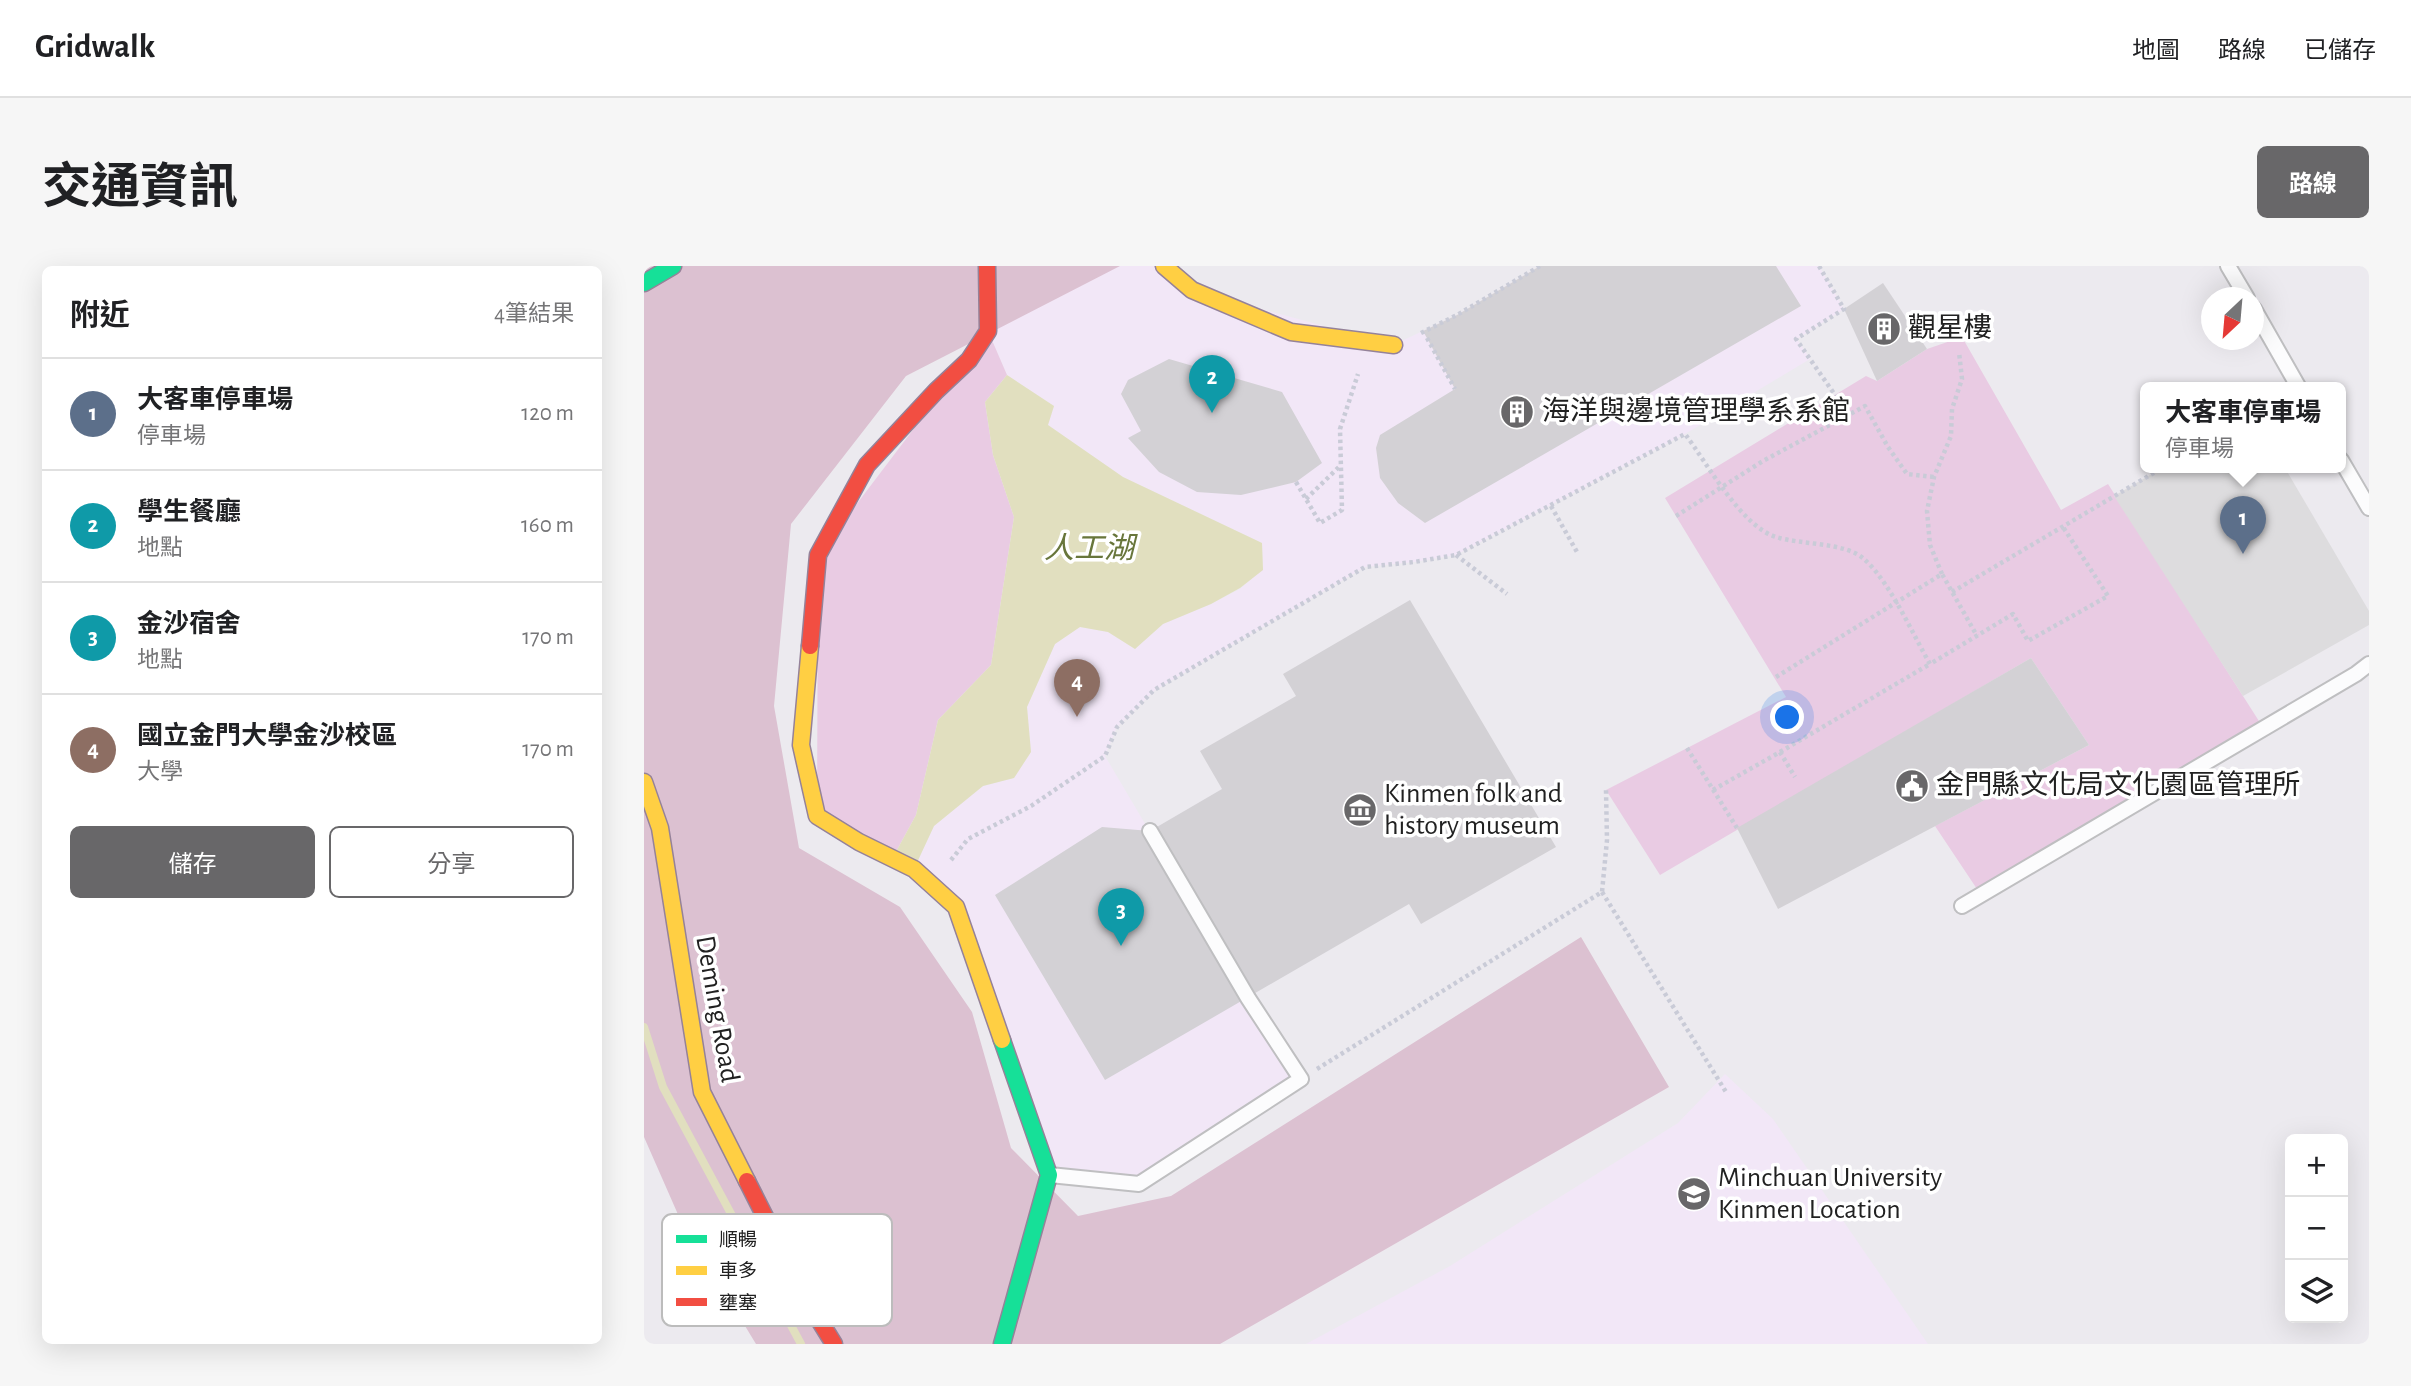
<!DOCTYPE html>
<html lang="zh-TW">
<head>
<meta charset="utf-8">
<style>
	:root { --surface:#fff; --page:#f6f6f6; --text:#202124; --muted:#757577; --line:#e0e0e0; --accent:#686769 }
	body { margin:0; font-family:"Alegreya Sans","Noto Sans TC",sans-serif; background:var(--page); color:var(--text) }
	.controls { position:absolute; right:21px; bottom:21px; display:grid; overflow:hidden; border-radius:10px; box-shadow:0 7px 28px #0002 }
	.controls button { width:63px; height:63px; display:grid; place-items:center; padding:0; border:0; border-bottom:2px solid var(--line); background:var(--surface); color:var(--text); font:35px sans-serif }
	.compass { position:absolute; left:1557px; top:21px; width:63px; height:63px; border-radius:50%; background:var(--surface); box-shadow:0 7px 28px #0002; rotate:206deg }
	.you { position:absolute; left:1144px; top:452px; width:24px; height:24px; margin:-18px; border:5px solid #fff; border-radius:50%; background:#1a73e8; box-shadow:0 0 0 10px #1a73e833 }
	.badge { display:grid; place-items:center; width:46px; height:46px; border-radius:50%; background:var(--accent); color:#fff; font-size:23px; font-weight:700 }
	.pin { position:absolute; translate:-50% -58px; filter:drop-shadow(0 2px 4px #0008) }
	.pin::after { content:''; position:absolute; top:37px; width:24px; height:21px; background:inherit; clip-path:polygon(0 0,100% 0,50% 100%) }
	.popup { position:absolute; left:1496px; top:116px; width:206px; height:91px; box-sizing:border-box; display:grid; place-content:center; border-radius:10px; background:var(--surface); filter:drop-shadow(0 2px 5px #0005); font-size:23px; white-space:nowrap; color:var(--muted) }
	.popup b { font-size:26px; color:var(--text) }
	.popup::after { content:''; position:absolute; left:50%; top:100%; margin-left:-14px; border:14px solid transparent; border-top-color:var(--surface) }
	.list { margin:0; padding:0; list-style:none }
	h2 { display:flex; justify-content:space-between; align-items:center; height:91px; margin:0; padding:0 28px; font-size:30px }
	h2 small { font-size:23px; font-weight:400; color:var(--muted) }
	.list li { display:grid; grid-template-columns:46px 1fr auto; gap:21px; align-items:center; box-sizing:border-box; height:112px; padding:0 28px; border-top:2px solid var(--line) }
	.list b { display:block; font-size:26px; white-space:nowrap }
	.list p { margin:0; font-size:23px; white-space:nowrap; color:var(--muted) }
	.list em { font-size:23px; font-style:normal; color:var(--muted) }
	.actions { display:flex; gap:14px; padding:21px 28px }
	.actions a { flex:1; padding:16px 0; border:2px solid var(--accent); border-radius:10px; text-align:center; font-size:24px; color:var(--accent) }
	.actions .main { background:var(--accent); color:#fff }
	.icon { flex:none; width:38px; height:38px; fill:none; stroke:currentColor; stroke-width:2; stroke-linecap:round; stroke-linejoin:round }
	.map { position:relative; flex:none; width:1725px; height:1078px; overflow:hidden; border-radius:10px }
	header { display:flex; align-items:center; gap:42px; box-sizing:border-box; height:98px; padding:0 35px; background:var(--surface); border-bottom:2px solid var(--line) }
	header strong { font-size:33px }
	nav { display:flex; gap:38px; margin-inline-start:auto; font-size:24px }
	.intro { display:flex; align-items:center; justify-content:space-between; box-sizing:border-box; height:168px; padding:0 42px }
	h1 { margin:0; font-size:49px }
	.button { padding:18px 32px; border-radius:10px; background:var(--accent); color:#fff; font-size:24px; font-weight:700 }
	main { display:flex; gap:42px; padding:0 42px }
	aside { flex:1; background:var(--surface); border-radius:10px; box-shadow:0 7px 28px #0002 }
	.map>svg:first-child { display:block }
</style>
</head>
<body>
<header>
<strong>Gridwalk</strong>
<nav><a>地圖</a><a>路線</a><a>已儲存</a></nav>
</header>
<div class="intro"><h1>交通資訊</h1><a class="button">路線</a></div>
<main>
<aside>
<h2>附近<small>4筆結果</small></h2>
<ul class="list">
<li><span class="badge" style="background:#5c6f8a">1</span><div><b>大客車停車場</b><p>停車場</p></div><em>120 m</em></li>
<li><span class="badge" style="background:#0f9aa8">2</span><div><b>學生餐廳</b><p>地點</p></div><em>160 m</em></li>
<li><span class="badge" style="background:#0f9aa8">3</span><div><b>金沙宿舍</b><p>地點</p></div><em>170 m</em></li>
<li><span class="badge" style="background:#8d6e63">4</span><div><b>國立金門大學金沙校區</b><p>大學</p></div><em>170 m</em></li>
</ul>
<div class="actions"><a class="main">儲存</a><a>分享</a></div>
</aside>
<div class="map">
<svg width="1725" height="1078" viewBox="0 0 1725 1078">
	<rect width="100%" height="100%" fill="#eceaef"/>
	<g fill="#f2e7f7">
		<polygon points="343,0 520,0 548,24 749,79 813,49 896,0 1175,0 1200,43 1153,73 1166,93 1041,168 812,289 770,296 721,301 511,424 473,461 461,490 604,732 657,813 495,918 405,909 312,641 270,603 290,560 339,520 370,512 387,486 383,441 411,378 436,361 464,366 491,383 519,358 567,338 596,323 619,303 618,277 479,211 404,159 410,140 363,109 344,65"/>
		<polygon points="1081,808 1129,853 1284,1078 662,1078 806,1000 1034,857"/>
	</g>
	<g fill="#e9cbe3">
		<polygon points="344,65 363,109 341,136 349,189 370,251 347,399 294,454 272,549 248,593 173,550 174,289"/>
		<polygon points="1318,71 1417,244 1464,218 1620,463 1337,629 1291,560 1445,479 1387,392 1016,609 962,524 1142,431 1021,232 1222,110 1233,115 1283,83"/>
	</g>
	<polygon fill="#dcc1d1" points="0,0 476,0 262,110 147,258 130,440 155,582 256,641 328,746 367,882 434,950 527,930 937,671 1025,821 576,1078 112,1078 36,953 0,871"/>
	<polygon fill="#dddcde" points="1518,202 1641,202 1725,345 1725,359 1599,430 1470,230"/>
	<polygon fill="#e1dfbf" points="363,109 410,140 404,159 479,211 618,277 619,304 596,322 567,338 519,358 491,383 464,366 436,361 411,378 383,441 387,486 370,512 339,520 290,560 270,603 248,593 272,549 294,454 347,399 370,251 349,189 341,136"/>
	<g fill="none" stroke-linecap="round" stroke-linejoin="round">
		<polyline stroke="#e1dfbf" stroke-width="8" points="0,761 19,821 157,1078"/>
	</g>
	<g fill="#d3d1d5">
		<polygon points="896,0 1132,0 1157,40 781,257 754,237 736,212 732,182 736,169 811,123 779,65 813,49"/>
		<polygon points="1239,17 1283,83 1233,115 1200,43"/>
		<polygon points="525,93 638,126 678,197 652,216 597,229 553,226 515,206 484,172 497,165 477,128 484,114"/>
		<polygon points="766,334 912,581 777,658 765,638 461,814 351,629 458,561 506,565 578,523 556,485 652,430 639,408"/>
		<polygon points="1387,392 1445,479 1134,643 1093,562"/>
	</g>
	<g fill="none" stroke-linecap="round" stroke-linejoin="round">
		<g stroke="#bfbfc1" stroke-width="18">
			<g id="lane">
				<polyline points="1584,0 1603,32"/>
				<polyline points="1610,43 1655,122"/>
				<polyline points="1697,194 1725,242"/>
				<polyline points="1318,640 1712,408 1725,398"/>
				<polyline points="406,909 495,918 657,813 604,732 506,565"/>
			</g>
		</g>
		<g stroke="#958299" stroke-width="19">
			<g id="fast">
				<polyline points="0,17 29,0"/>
				<polyline points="358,1078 405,909 358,774"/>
			</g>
		</g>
		<g stroke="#958299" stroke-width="19">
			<g id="slow">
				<polyline points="520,0 548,24 647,66 750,79"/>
				<polyline points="166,380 157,479 173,550 215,576 270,603 312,641 358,774"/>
				<polyline points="0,516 16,562 58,826 103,915"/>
			</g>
		</g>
		<g stroke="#958299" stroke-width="19">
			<g id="jam">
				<polyline points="166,380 174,289 223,199 292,125 325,94 344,65 343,0"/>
				<polyline points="103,915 164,1036 190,1078"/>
			</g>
		</g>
		<g stroke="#c9cbd7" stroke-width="4.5" stroke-dasharray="3.5 3.5" stroke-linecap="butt">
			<polyline points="1175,0 1200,43 1152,73 1205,149"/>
			<polyline points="777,67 813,49 896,0"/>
			<polyline points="783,72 811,123"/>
			<polyline points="652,216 676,257 698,244 696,163 714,108"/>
			<polyline points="662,233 697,199"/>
			<polyline points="907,240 933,286"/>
			<polyline points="1032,250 1119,195 1221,140 1244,181 1263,208 1290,211"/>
			<polyline points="812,289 863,328"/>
			<polyline points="1298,308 1286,279 1283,245 1290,211 1307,170 1308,143 1318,113 1315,86"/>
			<polyline points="1308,326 1518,202"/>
			<polyline points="1132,411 1298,308 1333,370"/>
			<polyline points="1043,482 1093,562"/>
			<polyline points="1136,486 1286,398"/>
			<polyline points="1069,524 1136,486 1151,511"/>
			<path d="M307,594L324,573L387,540L461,490L473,461L510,424L721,301L770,296L812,289L1041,168C1063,197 1097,260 1132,271C1157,279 1201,276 1220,293C1246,316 1268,367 1286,398L1369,348L1384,375L1464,330L1419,261"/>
			<polyline points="958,626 1082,826"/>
			<polyline points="673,803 958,626 963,574 962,524"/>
		</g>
		<use href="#lane" stroke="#fcfcfd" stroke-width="14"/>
		<use href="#fast" stroke="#16e098" stroke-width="16"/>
		<use href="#slow" stroke="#ffcf43" stroke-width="16"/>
		<use href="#jam" stroke="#f24e42" stroke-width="16"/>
	</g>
	<defs>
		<g id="building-disc" transform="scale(1.75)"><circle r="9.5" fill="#686769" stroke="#fff"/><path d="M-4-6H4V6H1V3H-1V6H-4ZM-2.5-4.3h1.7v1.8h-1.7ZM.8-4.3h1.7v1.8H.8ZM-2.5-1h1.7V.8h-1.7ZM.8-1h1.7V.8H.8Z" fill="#fff"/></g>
		<g id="civic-disc" transform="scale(1.75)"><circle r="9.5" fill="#686769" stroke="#fff"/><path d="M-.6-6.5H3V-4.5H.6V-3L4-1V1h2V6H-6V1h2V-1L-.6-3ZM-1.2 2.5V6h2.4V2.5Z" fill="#fff"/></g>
		<g id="museum-disc" transform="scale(1.75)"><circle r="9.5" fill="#686769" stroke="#fff"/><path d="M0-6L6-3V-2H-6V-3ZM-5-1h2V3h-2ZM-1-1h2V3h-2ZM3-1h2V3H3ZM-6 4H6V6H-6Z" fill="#fff"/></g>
		<g id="university-disc" transform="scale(1.75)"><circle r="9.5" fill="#686769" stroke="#fff"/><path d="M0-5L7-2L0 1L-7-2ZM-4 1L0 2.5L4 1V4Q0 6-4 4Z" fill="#fff"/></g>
	</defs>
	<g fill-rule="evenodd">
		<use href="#building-disc" x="1240" y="63"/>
		<use href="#building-disc" x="873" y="146"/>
		<use href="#civic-disc" x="1268" y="520"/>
		<use href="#museum-disc" x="716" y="544"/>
		<use href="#university-disc" x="1050" y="928"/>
	</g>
	<g text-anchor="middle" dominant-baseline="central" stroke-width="7" stroke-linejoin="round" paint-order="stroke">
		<g font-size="28" fill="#212121" stroke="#fff" text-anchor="start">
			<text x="1264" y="63">觀星樓</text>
			<text x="898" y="146">海洋與邊境管理學系系館</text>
			<text x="1292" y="520">金門縣文化局文化園區管理所</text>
			<text x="740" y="528">Kinmen folk and<tspan x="740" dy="32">history museum</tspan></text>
			<text x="1074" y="912">Minchuan University<tspan x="1074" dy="32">Kinmen Location</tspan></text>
		</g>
		<g font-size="28" fill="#212121" stroke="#fff">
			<text transform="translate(73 743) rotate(80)">Deming Road</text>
		</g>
		<g font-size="30" font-style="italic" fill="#68763b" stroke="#fff">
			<text x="445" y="283">人工湖</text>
		</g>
	</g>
	<rect x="18" y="948" width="230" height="112" rx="10" fill="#fff" stroke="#bcbcbc" stroke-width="2"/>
	<rect x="32" y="969" width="31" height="8" fill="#16e098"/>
	<rect x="32" y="1000" width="31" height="9" fill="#ffcf43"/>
	<rect x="32" y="1032" width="31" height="8" fill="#f24e42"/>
	<g font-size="19" fill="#212121">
		<text x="75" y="980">順暢</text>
		<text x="75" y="1011">車多</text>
		<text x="75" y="1043">壅塞</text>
	</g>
</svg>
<div class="controls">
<button>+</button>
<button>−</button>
<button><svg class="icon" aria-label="layers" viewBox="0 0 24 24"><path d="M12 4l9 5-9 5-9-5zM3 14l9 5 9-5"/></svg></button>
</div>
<svg class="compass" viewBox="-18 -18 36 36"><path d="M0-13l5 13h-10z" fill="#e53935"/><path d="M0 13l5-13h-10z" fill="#757577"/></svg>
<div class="you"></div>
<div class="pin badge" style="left:1599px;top:288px;background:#5c6f8a">1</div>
<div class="popup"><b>大客車停車場</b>停車場</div>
<div class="pin badge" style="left:568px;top:147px;background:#0f9aa8">2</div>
<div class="pin badge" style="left:477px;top:680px;background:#0f9aa8">3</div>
<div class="pin badge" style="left:433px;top:451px;background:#8d6e63">4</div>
</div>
</main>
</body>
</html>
